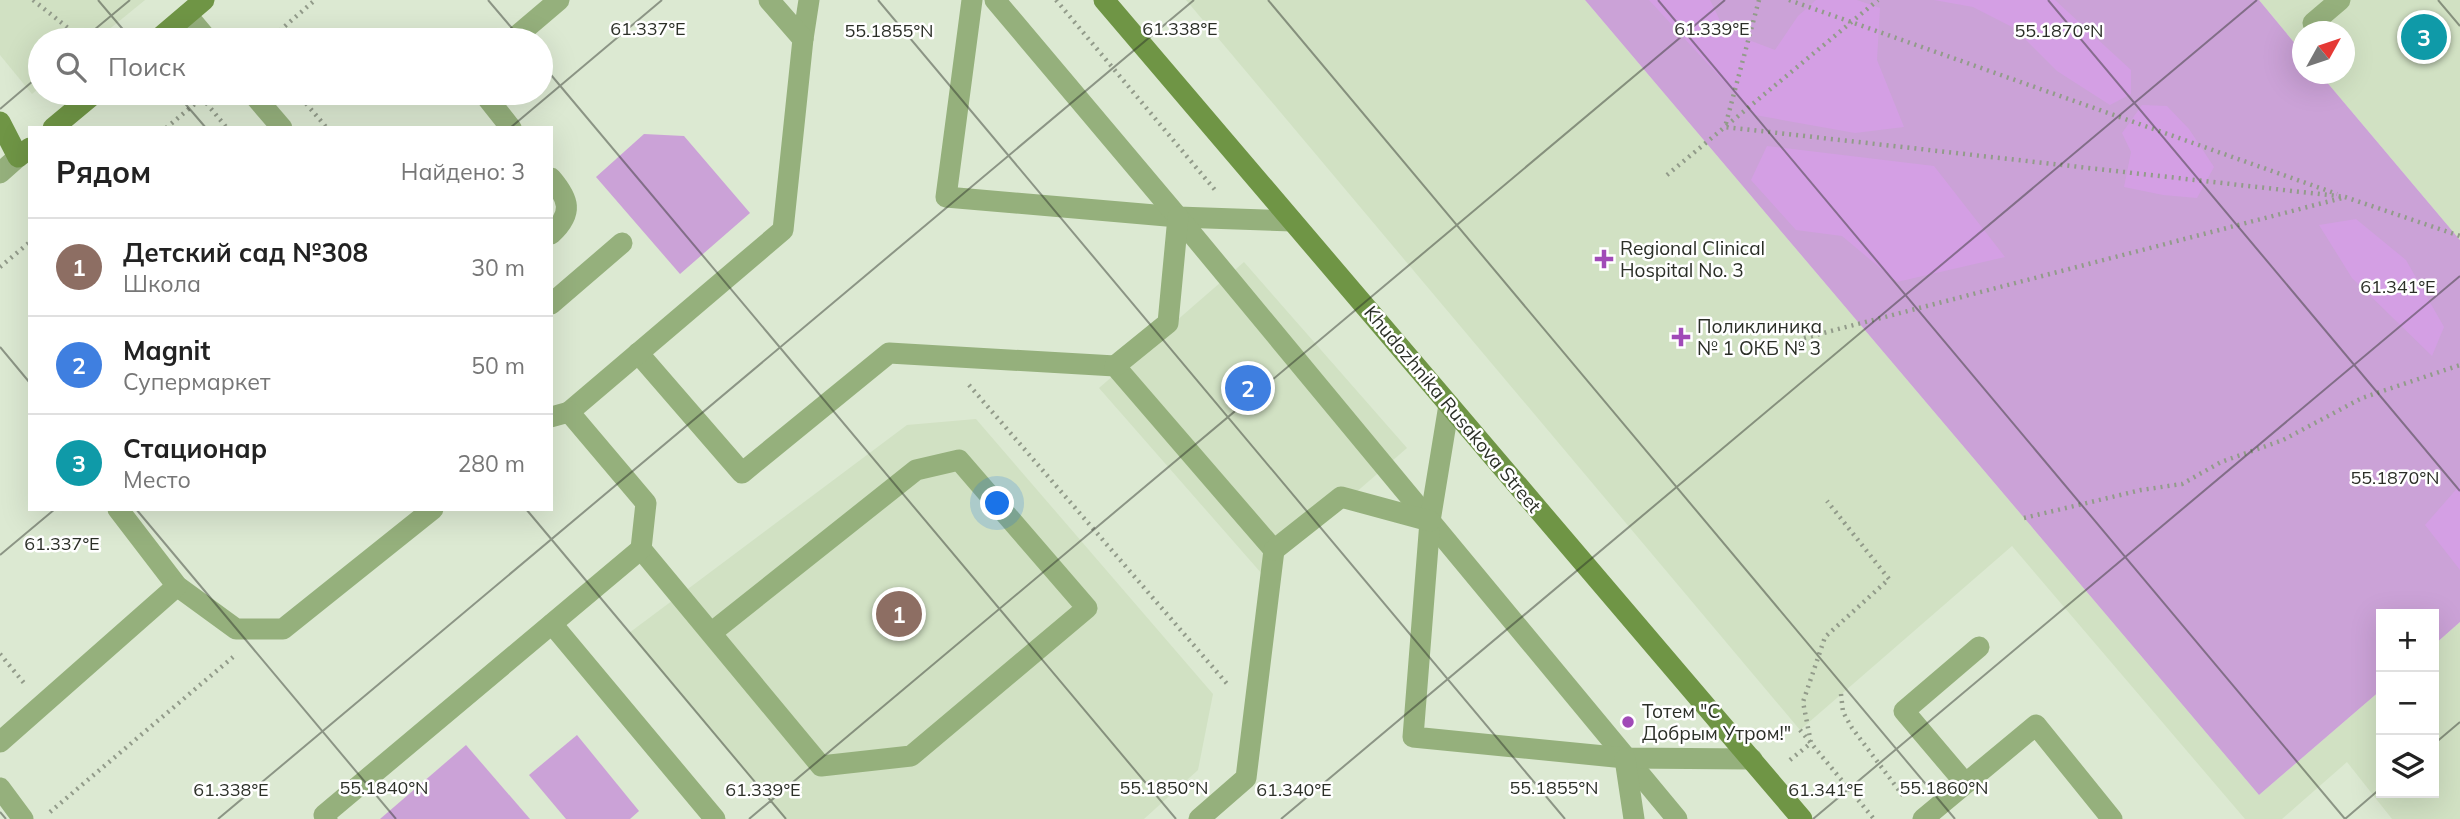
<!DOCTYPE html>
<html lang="ru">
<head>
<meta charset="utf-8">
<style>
	:root { --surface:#fff; --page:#f2f2f2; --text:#222; --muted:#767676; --line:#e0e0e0; --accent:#a04ab7 }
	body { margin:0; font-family:Mulish,sans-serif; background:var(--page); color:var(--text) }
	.controls { position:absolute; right:21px; bottom:21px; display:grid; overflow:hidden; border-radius:0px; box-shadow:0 7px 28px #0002 }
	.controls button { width:63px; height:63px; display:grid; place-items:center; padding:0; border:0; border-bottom:2px solid var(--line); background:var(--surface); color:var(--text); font:35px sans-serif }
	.compass { position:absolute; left:2292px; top:21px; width:63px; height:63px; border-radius:50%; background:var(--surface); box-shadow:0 7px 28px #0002; rotate:50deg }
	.you { position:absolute; left:998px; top:504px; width:24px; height:24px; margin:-18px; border:5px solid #fff; border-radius:50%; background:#1a73e8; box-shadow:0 0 0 10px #1a73e833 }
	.badge { display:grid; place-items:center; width:46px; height:46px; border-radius:50%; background:var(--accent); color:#fff; font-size:23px; font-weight:700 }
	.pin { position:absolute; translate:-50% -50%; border:4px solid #fff; box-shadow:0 2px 7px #0006 }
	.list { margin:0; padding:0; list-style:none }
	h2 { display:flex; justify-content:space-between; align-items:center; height:91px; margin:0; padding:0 28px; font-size:30px }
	h2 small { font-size:23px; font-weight:400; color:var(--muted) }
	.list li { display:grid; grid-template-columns:46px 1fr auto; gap:21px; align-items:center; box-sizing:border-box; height:98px; padding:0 28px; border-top:2px solid var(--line) }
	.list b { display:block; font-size:26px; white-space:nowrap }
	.list p { margin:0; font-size:23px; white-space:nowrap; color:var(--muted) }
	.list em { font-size:23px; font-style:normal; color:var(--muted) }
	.icon { flex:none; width:38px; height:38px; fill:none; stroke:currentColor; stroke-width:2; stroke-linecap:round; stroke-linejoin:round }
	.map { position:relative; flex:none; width:2460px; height:819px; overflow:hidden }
	.search { position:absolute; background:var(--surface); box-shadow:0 7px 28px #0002; left:28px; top:28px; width:525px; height:77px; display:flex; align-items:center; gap:18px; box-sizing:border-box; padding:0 24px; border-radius:38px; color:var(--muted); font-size:26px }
	.panel { position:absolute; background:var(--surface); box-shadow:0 7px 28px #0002; left:28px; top:126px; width:525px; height:385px; border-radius:0px }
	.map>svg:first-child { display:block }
</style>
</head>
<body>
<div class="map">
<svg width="2460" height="819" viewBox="0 0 2460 819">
	<rect width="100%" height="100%" fill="#dce9d2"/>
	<g fill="#d1e1c3">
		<polygon points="0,0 145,0 96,40 40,40 40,87 32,94 0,55"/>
		<polygon points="1186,0 1585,0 2259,795 2381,690 2381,793 2434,793 2434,645 2460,622 2460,819 2392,819 2347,762 2282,819 2245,819 2012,546 1800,730"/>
		<polygon points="2259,0 2460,0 2460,240 2320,74 2344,74 2344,32 2302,32 2302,52"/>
		<polygon points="1244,262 1407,448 1262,574 1099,388"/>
		<polygon points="976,419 1213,694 1198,770 1144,819 785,819 629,633 907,425"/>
	</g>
	<g fill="#cba2d7">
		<polygon points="1585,0 2259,0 2302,52 2302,74 2320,74 2460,240 2460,622 2434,645 2434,614 2381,614 2381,690 2259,795"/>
		<polygon points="644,134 684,136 750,213 680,274 596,177"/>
		<polygon points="577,735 639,811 630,819 566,819 529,775"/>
		<polygon points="466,745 530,819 380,819"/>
	</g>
	<g fill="#d49fe4">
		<polygon points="1649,0 1710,0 1725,31 1775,50 1798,16 1816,0 1857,0 1880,8 1877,60 1904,127 1855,133 1755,115"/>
		<polygon points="1934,0 2055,0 2131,70 2131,94 2110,105 2057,71 2014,28 1973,7"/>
		<polygon points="2142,105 2167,106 2189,129 2214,167 2197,198 2163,195 2124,187 2131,152 2122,133"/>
		<polygon points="1767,146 1934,166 2005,257 1897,282 1842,236 1796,230 1751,180"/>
		<polygon points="2356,219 2406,260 2444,327 2432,356 2352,278 2319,225"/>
		<polygon points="2460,485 2460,570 2425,525"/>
	</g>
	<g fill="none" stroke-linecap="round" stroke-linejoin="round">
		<g stroke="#929b8a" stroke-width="4.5" stroke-dasharray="2 5" stroke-linecap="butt">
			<polyline points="33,0 83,40"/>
			<polyline points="1056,0 1215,190"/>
			<polyline points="1759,0 1725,127 2346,197"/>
			<polyline points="1789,0 2337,194"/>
			<polyline points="269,40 315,0"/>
			<polyline points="297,93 327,128"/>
			<polyline points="202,98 227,128"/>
			<polyline points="166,128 208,93"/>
			<polyline points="1667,175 1878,0"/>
			<polyline points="2345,197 2460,236"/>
			<polyline points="0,267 30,242"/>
			<polyline points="1804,338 2342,198"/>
			<polyline points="969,385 1229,686"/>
			<polyline points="2024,518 2141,490 2182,484 2221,462 2283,440 2362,398 2460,365"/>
			<polyline points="0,654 24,683"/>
			<polyline points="1841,694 1843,712 1852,728 1904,797"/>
			<polyline points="1800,730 1874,819"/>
			<polyline points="1790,760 1811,743 1803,702 1825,637 1889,579 1827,501"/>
			<polyline points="50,812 233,657"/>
		</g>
		<g stroke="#95b07c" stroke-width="21">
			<polyline points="972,0 946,197 1178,217 1292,221"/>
			<polyline points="995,0 1178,217 1677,819"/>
			<polyline points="187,15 208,40"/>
			<polyline points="2313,23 2340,0"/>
			<polyline points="803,39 809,0"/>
			<polyline points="512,40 559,0"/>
			<polyline points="252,93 282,128"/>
			<polyline points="486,93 488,99 511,128"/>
			<path d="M551,178C569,199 574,213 551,234"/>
			<polyline points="551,304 622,243"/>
			<polyline points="638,353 742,473 889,353 1115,366 1274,550 1246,778 1199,819"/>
			<polyline points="1115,366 1168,323 1178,217"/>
			<polyline points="1449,405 1430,521 1413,737 1625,758 1752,759"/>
			<polyline points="569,412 783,230 803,39 769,0"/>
			<polyline points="118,509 177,586 236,629 283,629 433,509"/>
			<polyline points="641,549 821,766 911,756 1087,608 959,460 916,470 711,633"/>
			<polyline points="1274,550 1341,497 1430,521"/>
			<polyline points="552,624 715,819"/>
			<polyline points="0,742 177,586"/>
			<polyline points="1625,759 1634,819"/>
			<polyline points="1965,783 1904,711 1979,647"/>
			<polyline points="327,819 324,815 641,549 646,503 569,412 551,417"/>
			<polyline points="1923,819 2036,725 2112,819"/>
		</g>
		<g stroke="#95b07c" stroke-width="21">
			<polyline points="0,173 18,157"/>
			<polyline points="0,788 23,819"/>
		</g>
		<g stroke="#6f9545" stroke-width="21">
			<polyline points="1104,0 1802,819"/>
			<polyline points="157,40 204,0"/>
			<polyline points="0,122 18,157 30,148"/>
			<polyline points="53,128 95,93"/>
		</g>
	</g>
	<path fill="none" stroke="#2b2f27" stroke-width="2" stroke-opacity="0.45" d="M98,0L132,40M488,0L522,40M878,0L1565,819M1268,0L1955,819M1658,0L2345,819M2048,0L2460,491M2438,0L2460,26M82,40L130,0M541,63L1176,819M176,93L206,128M0,109L40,75M510,128L662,0M0,347L30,383M136,509L396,819M526,509L786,819M0,555L55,509M2434,744L2460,722M0,812L6,819M218,819L1194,0M749,819L1725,0M1281,819L2257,0M1813,819L2460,276M2345,819L2381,788"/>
	<g fill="#a04ab7" stroke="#fff" stroke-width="2.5">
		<path d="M1600.5 248.5h7v7h7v7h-7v7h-7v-7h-7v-7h7z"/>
		<path d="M1677.5 326.5h7v7h7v7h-7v7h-7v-7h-7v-7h7z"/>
		<circle cx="1628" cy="722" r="7"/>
	</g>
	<g text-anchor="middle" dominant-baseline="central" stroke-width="5" stroke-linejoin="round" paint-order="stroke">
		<g font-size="19" fill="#2b2f27" stroke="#fff" text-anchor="start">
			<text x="1620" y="248">Regional Clinical<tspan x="1620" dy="22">Hospital No. 3</tspan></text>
			<text x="1697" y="326">Поликлиника<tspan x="1697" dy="22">№ 1 ОКБ № 3</tspan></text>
			<text x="1642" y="711">Тотем "С<tspan x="1642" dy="22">Добрым Утром!"</tspan></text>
		</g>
		<g font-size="19" fill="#2b2f27" stroke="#fff">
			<text transform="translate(1453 409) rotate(50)">Khudozhnika Rusakova Street</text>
		</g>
	</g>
	<g font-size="18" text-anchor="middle" fill="#2b2f27" stroke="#fff" stroke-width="5" stroke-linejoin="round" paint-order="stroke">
		<text x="648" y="35">61.337°E</text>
		<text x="1180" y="35">61.338°E</text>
		<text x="1712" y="35">61.339°E</text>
		<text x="889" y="37">55.1855°N</text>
		<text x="2059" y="37">55.1870°N</text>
		<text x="2398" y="293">61.341°E</text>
		<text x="2395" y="484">55.1870°N</text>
		<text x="62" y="550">61.337°E</text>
		<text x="384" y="794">55.1840°N</text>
		<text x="1164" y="794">55.1850°N</text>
		<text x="1554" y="794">55.1855°N</text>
		<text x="1944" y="794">55.1860°N</text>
		<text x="231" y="796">61.338°E</text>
		<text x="763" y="796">61.339°E</text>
		<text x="1294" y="796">61.340°E</text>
		<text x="1826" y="796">61.341°E</text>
	</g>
</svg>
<div class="controls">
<button>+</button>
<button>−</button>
<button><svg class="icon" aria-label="layers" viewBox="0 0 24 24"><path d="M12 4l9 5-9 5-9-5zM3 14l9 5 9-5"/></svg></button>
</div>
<svg class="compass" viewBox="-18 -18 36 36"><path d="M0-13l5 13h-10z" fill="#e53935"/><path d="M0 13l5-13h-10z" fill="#767676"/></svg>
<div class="you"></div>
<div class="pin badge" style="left:899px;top:614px;background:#8d6e63">1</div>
<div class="pin badge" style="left:1248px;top:388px;background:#3f7fe0">2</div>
<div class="pin badge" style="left:2424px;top:37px;background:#0f9aa8">3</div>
<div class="search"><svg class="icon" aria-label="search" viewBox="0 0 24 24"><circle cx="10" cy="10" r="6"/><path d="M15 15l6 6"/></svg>Поиск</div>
<section class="panel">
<h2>Рядом<small>Найдено: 3</small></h2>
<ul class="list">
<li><span class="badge" style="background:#8d6e63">1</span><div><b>Детский сад №308</b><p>Школа</p></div><em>30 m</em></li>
<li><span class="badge" style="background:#3f7fe0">2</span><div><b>Magnit</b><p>Супермаркет</p></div><em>50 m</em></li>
<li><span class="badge" style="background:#0f9aa8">3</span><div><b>Стационар</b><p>Место</p></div><em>280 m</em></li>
</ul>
</section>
</div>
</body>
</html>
